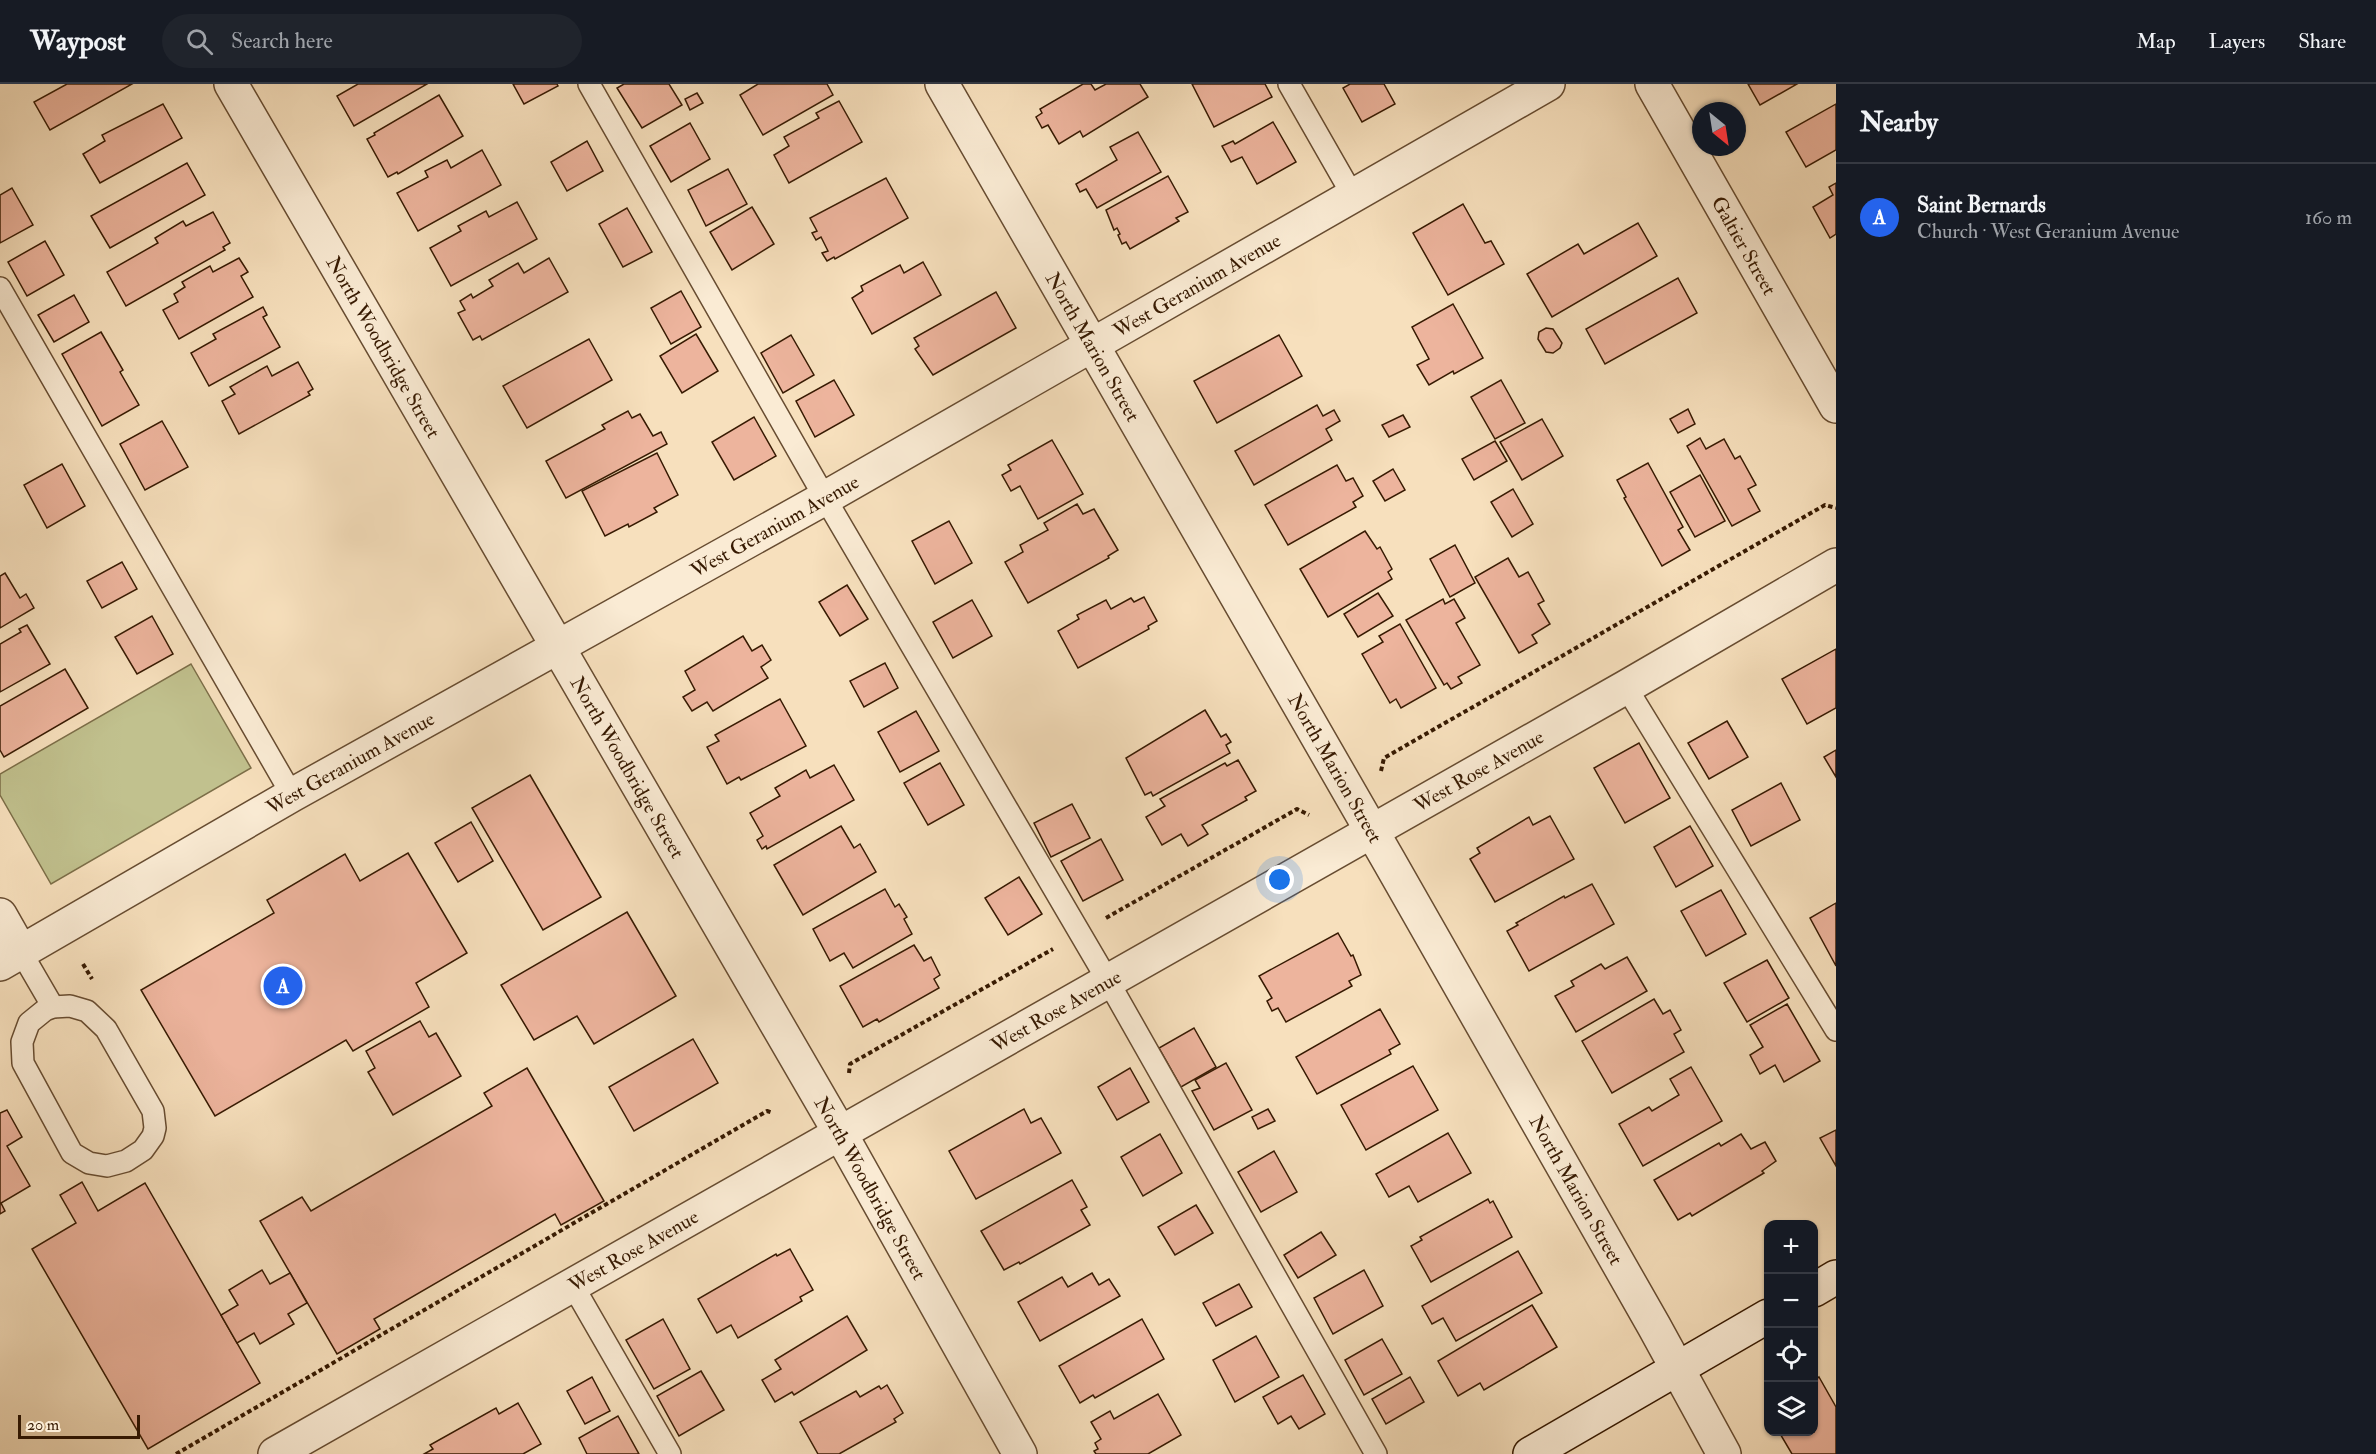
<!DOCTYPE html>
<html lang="en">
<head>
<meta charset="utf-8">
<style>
	:root { --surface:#171b24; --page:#20242c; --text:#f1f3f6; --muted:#9ea1a6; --line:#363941; --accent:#2563eb }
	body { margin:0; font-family:"IM FELL Double Pica",serif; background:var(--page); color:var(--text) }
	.controls { position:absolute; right:18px; bottom:18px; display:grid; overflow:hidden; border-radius:12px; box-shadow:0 2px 4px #0004 }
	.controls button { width:54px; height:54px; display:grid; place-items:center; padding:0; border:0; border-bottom:2px solid var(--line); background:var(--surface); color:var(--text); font:30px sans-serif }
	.compass { position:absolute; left:1692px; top:18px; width:54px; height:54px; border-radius:50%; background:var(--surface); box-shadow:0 2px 4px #0004; rotate:150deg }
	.scale { position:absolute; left:18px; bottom:15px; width:122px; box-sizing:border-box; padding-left:6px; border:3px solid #371a02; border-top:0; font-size:16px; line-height:21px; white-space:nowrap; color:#371a02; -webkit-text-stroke:4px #faebd4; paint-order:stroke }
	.you { position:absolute; left:1280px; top:796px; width:21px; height:21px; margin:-15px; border:4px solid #fff; border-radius:50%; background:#1a73e8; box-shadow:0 0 0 9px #1a73e833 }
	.badge { display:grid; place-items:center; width:39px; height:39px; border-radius:50%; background:var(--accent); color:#fff; font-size:20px; font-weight:700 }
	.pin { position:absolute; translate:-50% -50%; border:3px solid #fff; box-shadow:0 2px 6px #0006 }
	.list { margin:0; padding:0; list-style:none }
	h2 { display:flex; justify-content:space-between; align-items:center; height:78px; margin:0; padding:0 24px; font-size:26px }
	h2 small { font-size:20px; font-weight:400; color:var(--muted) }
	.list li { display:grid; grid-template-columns:39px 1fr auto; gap:18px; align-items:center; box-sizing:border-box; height:108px; padding:0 24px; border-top:2px solid var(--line) }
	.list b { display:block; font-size:22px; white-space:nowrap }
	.list p { margin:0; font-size:20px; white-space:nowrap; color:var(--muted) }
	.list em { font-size:20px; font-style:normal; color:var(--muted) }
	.icon { flex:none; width:33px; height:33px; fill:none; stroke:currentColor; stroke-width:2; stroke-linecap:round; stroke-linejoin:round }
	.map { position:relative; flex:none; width:1836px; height:1370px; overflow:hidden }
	header { display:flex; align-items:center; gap:36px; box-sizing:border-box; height:84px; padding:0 30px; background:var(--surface); border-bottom:2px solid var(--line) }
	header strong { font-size:28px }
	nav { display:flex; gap:33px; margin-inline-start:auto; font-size:21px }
	.search { width:420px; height:54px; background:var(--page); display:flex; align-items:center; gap:15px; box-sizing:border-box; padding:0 21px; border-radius:33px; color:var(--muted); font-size:22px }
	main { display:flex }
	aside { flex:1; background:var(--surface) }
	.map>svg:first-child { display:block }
</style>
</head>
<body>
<header>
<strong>Waypost</strong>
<div class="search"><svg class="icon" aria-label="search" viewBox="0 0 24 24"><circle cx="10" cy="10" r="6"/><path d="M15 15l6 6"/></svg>Search here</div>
<nav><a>Map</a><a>Layers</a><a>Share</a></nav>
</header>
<main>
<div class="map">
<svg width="1836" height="1370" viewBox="0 0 1836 1370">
	<rect width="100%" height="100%" fill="#f7e0bd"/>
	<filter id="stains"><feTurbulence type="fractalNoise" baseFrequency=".00333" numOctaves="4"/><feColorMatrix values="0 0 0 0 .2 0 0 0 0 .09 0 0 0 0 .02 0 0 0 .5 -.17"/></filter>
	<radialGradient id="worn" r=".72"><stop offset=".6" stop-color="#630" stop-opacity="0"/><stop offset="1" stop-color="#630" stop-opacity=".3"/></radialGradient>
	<polygon fill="#c1c18e" stroke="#7c6e48" stroke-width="1.5" points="191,580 251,684 51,800 0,711 0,690"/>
	<g fill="#edb49d" stroke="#371a02" stroke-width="1.5">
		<polygon points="67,0 132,0 50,46 34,18"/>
		<polygon points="358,0 427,0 354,42 337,12"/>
		<polygon points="513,0 557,0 558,2 524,20"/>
		<polygon points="624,0 669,0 682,21 642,44 617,4"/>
		<polygon points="758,0 827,0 833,11 763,51 740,11"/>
		<polygon points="1083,0 1091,0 1095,6 1106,0 1140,0 1148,13 1083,53 1080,47 1059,60 1048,41 1042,44 1036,33 1042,29 1040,25"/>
		<polygon points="1192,0 1265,0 1272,13 1214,43"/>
		<polygon points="1350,0 1384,0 1395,20 1362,38 1343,4"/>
		<polygon points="1748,0 1797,0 1760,21"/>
		<polygon points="697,9 703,19 690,26 685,15"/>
		<polygon points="439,11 463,52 398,90 397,88 388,93 367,55 375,51 374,49"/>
		<polygon points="839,17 862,58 789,99 774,71 789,62 784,53 819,34 816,29"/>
		<polygon points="163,20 182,54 100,99 83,70 105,57 102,51"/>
		<polygon points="1836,20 1836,66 1806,83 1786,48"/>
		<polygon points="1273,38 1296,78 1257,100 1242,73 1231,78 1222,62 1233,57 1235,60"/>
		<polygon points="690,39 710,75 671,98 650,62"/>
		<polygon points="1138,48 1161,88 1097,124 1086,105 1080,108 1076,100 1117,76 1110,63"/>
		<polygon points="587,57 603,87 567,107 551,78"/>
		<polygon points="482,66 501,101 418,147 397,109 428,93 425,87 447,76 451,84"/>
		<polygon points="187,79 205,111 110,164 91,132"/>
		<polygon points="728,85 747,120 706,142 688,106"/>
		<polygon points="1168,92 1188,128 1176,134 1179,137 1130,165 1126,158 1122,160 1118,151 1120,150 1117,144 1114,146 1106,126"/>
		<polygon points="886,94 908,134 835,175 834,173 827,177 822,169 828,167 821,153 816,156 812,149 817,147 810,134"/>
		<polygon points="1836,99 1836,150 1830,154 1813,123 1833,111 1829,103"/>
		<polygon points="12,104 33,141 0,159 0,111"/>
		<polygon points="517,118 537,155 451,202 430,164 461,147 458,142 486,127 489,133"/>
		<polygon points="1463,120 1485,159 1491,157 1504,180 1448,211 1413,149"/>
		<polygon points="752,123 774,160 732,186 710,148"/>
		<polygon points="627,124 652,168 623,183 599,140"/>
		<polygon points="213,128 230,159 223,163 225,166 126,222 107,188 158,159 155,154 183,137 186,142"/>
		<polygon points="1638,139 1657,172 1552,233 1527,190 1578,160 1584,170"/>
		<polygon points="45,157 64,191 27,212 8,178"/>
		<polygon points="239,174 248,188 241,192 253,213 179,255 163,226 178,218 174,210 185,203 182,198 210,182 213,188"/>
		<polygon points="549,174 568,208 482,256 480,252 473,256 458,229 465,226 460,217 471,210 473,214 493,202 489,196 518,179 524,189"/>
		<polygon points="923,178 941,211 872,250 852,214 863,207 861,202 900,181 904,189"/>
		<polygon points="1678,194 1697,229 1605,280 1586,245"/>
		<polygon points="681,207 701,243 671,260 651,224"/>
		<polygon points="996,208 1016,244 933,291 915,265 919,262 914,254"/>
		<polygon points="74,211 89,238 54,258 38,231"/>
		<polygon points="1453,220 1483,274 1454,290 1453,287 1429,301 1417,281 1429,275 1412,243"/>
		<polygon points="263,223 267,231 263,233 280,263 209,302 191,269 216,255 213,250"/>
		<polygon points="1546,244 1553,245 1562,259 1560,264 1553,269 1546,268 1538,255 1539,248"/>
		<polygon points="101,248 123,286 120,288 139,321 102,342 62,270"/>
		<polygon points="696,250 718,287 682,309 660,272"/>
		<polygon points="791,251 814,291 783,309 761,269"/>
		<polygon points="1279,251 1302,292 1217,339 1194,297"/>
		<polygon points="589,255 612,296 527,344 503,302"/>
		<polygon points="298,278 313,305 308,308 310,311 239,350 222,317 235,310 230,303 267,282 272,292"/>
		<polygon points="834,296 854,331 815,353 796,317"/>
		<polygon points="1501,296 1525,339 1495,355 1471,313"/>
		<polygon points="1317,321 1323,332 1334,326 1340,337 1326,345 1332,356 1254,401 1235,367"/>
		<polygon points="1688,325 1695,340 1678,349 1670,335"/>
		<polygon points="628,327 632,334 640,330 653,352 661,348 667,360 566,414 546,377 605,345 602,341"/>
		<polygon points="1403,331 1410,343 1389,353 1382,341"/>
		<polygon points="754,333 776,372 734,396 712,358"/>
		<polygon points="1542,335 1563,372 1522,396 1500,358"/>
		<polygon points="162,337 188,383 145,406 120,360"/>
		<polygon points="1700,354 1706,365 1724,355 1735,375 1740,372 1756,401 1748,405 1760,427 1732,442 1687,362"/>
		<polygon points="1052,356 1083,410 1038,435 1020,402 1011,407 1002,391 1011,386 1008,381"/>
		<polygon points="1495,357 1507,377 1474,396 1462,375"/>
		<polygon points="657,369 678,411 654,424 657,428 629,443 628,440 605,452 582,407"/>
		<polygon points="1648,379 1683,443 1678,446 1690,466 1662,482 1624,414 1626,413 1617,396"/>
		<polygon points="62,380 85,422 47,444 24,401"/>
		<polygon points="1337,381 1346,397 1353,394 1363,412 1353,418 1356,423 1288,461 1265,421"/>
		<polygon points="1393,385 1405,406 1385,417 1373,397"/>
		<polygon points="1700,391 1725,437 1695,453 1670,408"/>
		<polygon points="1513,405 1533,440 1512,453 1491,418"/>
		<polygon points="1077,420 1083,430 1094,425 1118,466 1108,472 1109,474 1028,519 1005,478 1023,468 1020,461 1048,446 1044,439"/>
		<polygon points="949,437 972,479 935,500 912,457"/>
		<polygon points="1365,447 1377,465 1380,463 1392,485 1388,488 1392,495 1328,533 1300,485"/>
		<polygon points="1455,461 1475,499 1450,513 1430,475"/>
		<polygon points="1508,474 1519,493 1528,488 1544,517 1538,520 1550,540 1532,551 1537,559 1519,569 1475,493"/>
		<polygon points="122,478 137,505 102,524 87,497"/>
		<polygon points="5,489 20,514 26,510 34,524 0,544 0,492"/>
		<polygon points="847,501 868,535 840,552 819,518"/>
		<polygon points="1378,509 1393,532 1358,553 1344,530"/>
		<polygon points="1144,513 1157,537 1148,542 1149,545 1078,584 1058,547 1079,535 1077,531 1106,516 1111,525 1131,514 1134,518"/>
		<polygon points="1443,515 1445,520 1454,515 1465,534 1456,539 1480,581 1458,593 1462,599 1451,605 1447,599 1444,601 1406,536"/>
		<polygon points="972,516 992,552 953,574 933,538"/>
		<polygon points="152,532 173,570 137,590 115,553"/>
		<polygon points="1400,540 1436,604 1401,624 1396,615 1390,619 1362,570 1383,558 1379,552"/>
		<polygon points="27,541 50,580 0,608 0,560 21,548 19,545"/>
		<polygon points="743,552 752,567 762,561 771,576 761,583 768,594 713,627 707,618 692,627 683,613 695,606 685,587"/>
		<polygon points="1836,565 1836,624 1807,640 1782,595"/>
		<polygon points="885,579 898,604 864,623 850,597"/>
		<polygon points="65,585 88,624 4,673 0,666 0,622"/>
		<polygon points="780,615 806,662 741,696 739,693 727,700 707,663 719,657 715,651"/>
		<polygon points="1205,626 1221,653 1226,650 1231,658 1226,661 1230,669 1153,712 1151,708 1145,711 1126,674"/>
		<polygon points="916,627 939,667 900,688 878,648"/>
		<polygon points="1727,637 1748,673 1709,695 1688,659"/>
		<polygon points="1639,659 1670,714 1625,739 1594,684"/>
		<polygon points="1836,666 1836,693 1824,673"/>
		<polygon points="1238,676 1256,707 1245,713 1247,716 1202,741 1208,750 1188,762 1181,750 1162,761 1146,733 1165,722 1160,715 1225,679 1227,682"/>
		<polygon points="940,679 964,721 928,741 904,699"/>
		<polygon points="834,681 854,716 767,765 766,762 762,765 757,756 763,752 750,729 780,712 775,704 806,686 810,694"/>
		<polygon points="530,691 601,813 543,846 472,724"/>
		<polygon points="1781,699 1800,736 1751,762 1732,726"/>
		<polygon points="1072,720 1090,754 1051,773 1034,739"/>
		<polygon points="1550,732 1574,775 1495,818 1470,775 1480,769 1477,764 1529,733 1533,741"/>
		<polygon points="471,738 493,777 458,798 435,759"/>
		<polygon points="841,742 854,764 860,760 876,788 803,831 774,781"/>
		<polygon points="1690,742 1713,782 1676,803 1654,763"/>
		<polygon points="1101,755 1123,796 1083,817 1061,777"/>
		<polygon points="408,769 467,869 416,899 429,923 353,967 346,956 215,1032 141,906 274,829 267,816 345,770 360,797"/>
		<polygon points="1019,793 1042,830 1008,851 985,814"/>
		<polygon points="1592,800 1614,840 1529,887 1507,847 1518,841 1516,839 1564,812 1565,814"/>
		<polygon points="885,805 895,823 899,820 907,833 904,835 912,850 853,884 844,869 830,877 813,845"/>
		<polygon points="1721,806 1746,850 1706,872 1681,827"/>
		<polygon points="1836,819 1836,882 1810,834"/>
		<polygon points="627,828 676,912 594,960 577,932 534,956 501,901"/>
		<polygon points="1338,849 1351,872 1353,871 1361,891 1349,897 1352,902 1286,938 1278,924 1272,927 1267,917 1272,914 1259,892"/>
		<polygon points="914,861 924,877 931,873 940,891 934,895 939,904 879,938 877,935 863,943 840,902"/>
		<polygon points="1627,873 1647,907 1576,948 1555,912 1574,902 1571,897 1601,880 1605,885"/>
		<polygon points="1767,876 1789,914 1747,938 1724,899"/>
		<polygon points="1654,915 1663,930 1670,926 1681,946 1674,950 1684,968 1612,1009 1582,957"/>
		<polygon points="1787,920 1820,977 1784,998 1775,981 1760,990 1750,971 1763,963 1750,941"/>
		<polygon points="1380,925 1400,960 1389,966 1391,970 1317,1010 1296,973"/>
		<polygon points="420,937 429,953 436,949 461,992 393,1031 368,988 375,984 366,967"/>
		<polygon points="1194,944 1216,983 1181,1003 1159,964"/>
		<polygon points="693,955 718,999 634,1047 609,1003"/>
		<polygon points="1226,979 1252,1026 1214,1046 1192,1007 1200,1004 1195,996"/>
		<polygon points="1413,982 1438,1026 1366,1066 1341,1021"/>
		<polygon points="1691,983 1722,1037 1643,1082 1619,1040 1649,1023 1652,1027 1679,1011 1670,995"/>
		<polygon points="527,984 604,1117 561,1141 555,1130 374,1235 380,1245 337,1270 260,1137 302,1113 311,1127 492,1022 484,1009"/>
		<polygon points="1130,984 1149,1018 1117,1036 1098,1003"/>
		<polygon points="1024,1025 1031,1039 1041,1034 1061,1069 976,1115 949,1067"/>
		<polygon points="1268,1025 1275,1037 1258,1045 1252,1033"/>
		<polygon points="7,1026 22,1053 7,1062 30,1102 1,1119 5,1127 0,1130 0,1029"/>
		<polygon points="1836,1046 1836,1082 1820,1054"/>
		<polygon points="1448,1049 1471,1089 1418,1118 1409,1102 1389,1113 1376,1090"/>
		<polygon points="1160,1050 1182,1089 1143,1112 1121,1073"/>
		<polygon points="1741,1050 1751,1065 1765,1058 1776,1077 1762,1087 1764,1089 1692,1132 1690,1129 1678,1136 1654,1096 1719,1059 1721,1062"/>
		<polygon points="1274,1067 1297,1108 1261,1128 1238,1088"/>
		<polygon points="1072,1096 1087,1123 1081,1126 1090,1141 1020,1180 1019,1178 1004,1186 981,1147"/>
		<polygon points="82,1098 98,1127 145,1099 260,1299 148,1365 32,1165 76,1139 60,1111"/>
		<polygon points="1488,1115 1490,1119 1493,1117 1512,1153 1431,1198 1411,1162 1422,1156 1420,1153"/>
		<polygon points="1196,1121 1213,1149 1175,1171 1158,1143"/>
		<polygon points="1321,1148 1336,1171 1298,1194 1284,1171"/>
		<polygon points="790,1165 813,1206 800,1213 802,1217 738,1254 731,1241 717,1249 698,1215 776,1170 777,1172"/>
		<polygon points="1518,1167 1542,1209 1456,1257 1443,1234 1432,1240 1422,1222"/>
		<polygon points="262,1186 270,1200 290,1189 307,1219 288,1230 294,1240 260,1260 254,1249 237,1259 221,1231 238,1221 229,1206"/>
		<polygon points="1364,1186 1383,1222 1333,1250 1314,1214"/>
		<polygon points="1092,1189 1099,1201 1109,1195 1120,1212 1040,1257 1018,1218 1062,1193 1068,1203"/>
		<polygon points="1239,1200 1252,1223 1216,1242 1203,1219"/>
		<polygon points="1532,1221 1557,1263 1484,1306 1480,1299 1458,1312 1438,1277"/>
		<polygon points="847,1232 867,1266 794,1311 792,1308 775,1318 762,1296 781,1285 775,1276"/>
		<polygon points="663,1235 690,1285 654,1305 626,1256"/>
		<polygon points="1142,1235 1164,1275 1095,1314 1093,1311 1080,1319 1059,1282"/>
		<polygon points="1256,1252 1279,1293 1235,1318 1213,1276"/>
		<polygon points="1382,1255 1402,1290 1364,1311 1345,1276"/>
		<polygon points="701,1287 724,1326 679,1352 657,1312"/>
		<polygon points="1303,1291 1325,1330 1299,1345 1291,1332 1278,1340 1263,1313"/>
		<polygon points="592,1293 610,1327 585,1340 567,1307"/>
		<polygon points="1410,1293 1424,1318 1386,1340 1372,1315"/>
		<polygon points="1819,1293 1836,1323 1836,1370 1792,1370 1779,1348 1814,1348 1814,1297"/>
		<polygon points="887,1301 903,1329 894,1335 896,1338 839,1370 818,1370 800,1338 856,1307 860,1313 879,1302 881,1305"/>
		<polygon points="1158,1310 1181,1351 1148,1370 1096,1370 1094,1367 1098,1365 1095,1359 1101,1355 1091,1338 1110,1327 1114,1335"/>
		<polygon points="518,1319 541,1360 523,1370 424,1370 433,1365 430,1361 496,1324 499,1330"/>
		<polygon points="618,1332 639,1370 587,1370 579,1354"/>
	</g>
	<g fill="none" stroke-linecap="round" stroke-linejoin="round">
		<g stroke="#674c31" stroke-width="24">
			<g id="lane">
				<polyline points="589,0 825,414 1108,897 1376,1370"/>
				<polyline points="1289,0 1353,112"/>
				<polyline points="0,204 292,711"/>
				<polyline points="1626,603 1836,946"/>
				<polyline points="21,868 53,923"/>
				<polygon points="70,922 87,927 106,945 153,1027 155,1044 153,1052 143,1066 126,1077 107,1082 89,1079 72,1069 23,979 22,958 29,939 45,926 53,923"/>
				<polyline points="572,1200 670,1370"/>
			</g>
		</g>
		<g stroke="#674c31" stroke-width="36">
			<g id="street">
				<path id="s1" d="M231,0L840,1049L1020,1370"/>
				<path id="s2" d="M942,0L1389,777L1654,1242L1724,1370"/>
				<path id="s3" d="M1652,0L1836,322"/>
				<polyline points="0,831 21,868"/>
				<path id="s4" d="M0,880L292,711L825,414L1548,0"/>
				<path id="s5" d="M275,1370L1626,603L1836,481"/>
			</g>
		</g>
		<g stroke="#371a02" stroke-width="36">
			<g id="secondary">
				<polyline points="1814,1206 1836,1193"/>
				<polyline points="1530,1370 1768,1232"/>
			</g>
		</g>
		<g stroke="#371a02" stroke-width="4" stroke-dasharray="4.5 3" stroke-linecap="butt">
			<polyline points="1381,687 1384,674 1825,421 1836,424"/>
			<polyline points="1106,834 1297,725 1309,731"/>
			<polyline points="83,880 92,895"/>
			<polyline points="849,989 850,980 1053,865"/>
			<polyline points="176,1370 767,1027 773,1029"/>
		</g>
		<use href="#lane" stroke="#faebd4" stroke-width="21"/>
		<use href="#street" stroke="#faebd4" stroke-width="33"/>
		<use href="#secondary" stroke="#faebd4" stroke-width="33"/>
	</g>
	<g text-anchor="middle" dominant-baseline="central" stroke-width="6" stroke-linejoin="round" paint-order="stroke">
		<g font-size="20" fill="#371a02" stroke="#faebd4">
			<text stroke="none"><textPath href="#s3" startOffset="186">Galtier Street</textPath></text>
			<text stroke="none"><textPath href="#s4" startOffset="1376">West Geranium Avenue</textPath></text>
			<text stroke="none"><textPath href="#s1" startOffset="304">North Woodbridge Street</textPath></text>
			<text stroke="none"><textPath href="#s2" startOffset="303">North Marion Street</textPath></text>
			<text stroke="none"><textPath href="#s4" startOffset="890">West Geranium Avenue</textPath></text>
			<text stroke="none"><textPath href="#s4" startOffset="404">West Geranium Avenue</textPath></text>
			<text stroke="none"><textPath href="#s1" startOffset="790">North Woodbridge Street</textPath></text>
			<text stroke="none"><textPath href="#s2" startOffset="789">North Marion Street</textPath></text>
			<text stroke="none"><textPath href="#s5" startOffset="1384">West Rose Avenue</textPath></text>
			<text stroke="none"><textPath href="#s5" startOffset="898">West Rose Avenue</textPath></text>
			<text stroke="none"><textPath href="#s1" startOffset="1276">North Woodbridge Street</textPath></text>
			<text stroke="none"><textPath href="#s2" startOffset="1275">North Marion Street</textPath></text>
			<text stroke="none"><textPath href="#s5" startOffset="412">West Rose Avenue</textPath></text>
		</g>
	</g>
	<rect width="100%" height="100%" filter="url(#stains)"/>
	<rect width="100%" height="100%" fill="url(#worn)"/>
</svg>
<div class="controls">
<button>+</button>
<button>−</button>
<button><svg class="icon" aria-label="locate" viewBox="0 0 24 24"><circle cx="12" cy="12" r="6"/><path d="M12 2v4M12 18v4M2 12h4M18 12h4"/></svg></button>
<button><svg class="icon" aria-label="layers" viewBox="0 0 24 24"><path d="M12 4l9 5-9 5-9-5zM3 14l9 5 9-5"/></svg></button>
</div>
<svg class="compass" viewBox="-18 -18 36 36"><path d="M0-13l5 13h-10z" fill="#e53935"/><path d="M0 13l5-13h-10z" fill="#9ea1a6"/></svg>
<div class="scale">20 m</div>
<div class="you"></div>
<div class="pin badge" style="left:283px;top:902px">A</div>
</div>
<aside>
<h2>Nearby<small></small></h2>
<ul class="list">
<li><span class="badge">A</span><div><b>Saint Bernards</b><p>Church · West Geranium Avenue</p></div><em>160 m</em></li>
</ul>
</aside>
</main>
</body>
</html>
